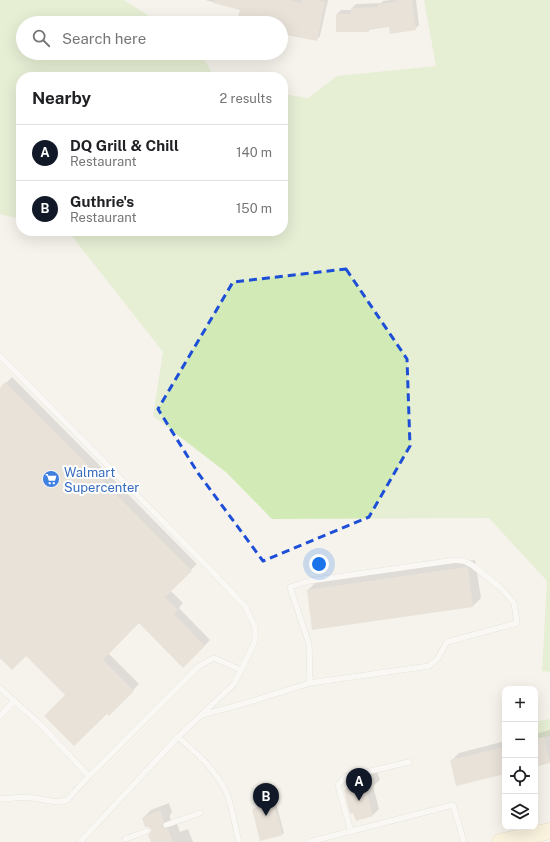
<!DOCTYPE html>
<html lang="en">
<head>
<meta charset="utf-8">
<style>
	:root { --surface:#fff; --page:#f2f2f2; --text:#202124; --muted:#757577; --line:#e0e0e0; --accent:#111827 }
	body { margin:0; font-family:"Public Sans",sans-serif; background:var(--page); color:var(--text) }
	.controls { position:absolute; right:12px; bottom:12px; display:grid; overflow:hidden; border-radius:8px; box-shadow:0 4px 16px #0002 }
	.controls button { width:36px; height:36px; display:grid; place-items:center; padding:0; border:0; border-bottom:1px solid var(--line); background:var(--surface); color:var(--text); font:20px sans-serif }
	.you { position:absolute; left:319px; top:564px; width:14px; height:14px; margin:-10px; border:3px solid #fff; border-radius:50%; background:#1a73e8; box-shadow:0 0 0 6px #1a73e833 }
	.badge { display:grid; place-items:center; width:26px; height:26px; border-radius:50%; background:var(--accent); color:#fff; font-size:13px; font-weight:700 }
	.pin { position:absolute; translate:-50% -33px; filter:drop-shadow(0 1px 2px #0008) }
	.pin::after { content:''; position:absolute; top:21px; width:14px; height:12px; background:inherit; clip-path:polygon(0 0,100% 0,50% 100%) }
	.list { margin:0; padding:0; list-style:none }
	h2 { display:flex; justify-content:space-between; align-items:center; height:52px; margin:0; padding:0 16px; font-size:17px }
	h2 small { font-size:13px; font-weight:400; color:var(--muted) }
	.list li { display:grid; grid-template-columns:26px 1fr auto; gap:12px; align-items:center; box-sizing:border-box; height:56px; padding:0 16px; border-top:1px solid var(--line) }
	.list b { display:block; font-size:15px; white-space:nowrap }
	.list p { margin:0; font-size:13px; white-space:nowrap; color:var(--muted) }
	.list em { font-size:13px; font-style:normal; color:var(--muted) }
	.icon { flex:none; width:22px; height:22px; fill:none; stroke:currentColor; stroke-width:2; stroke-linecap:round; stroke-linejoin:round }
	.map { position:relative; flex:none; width:550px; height:842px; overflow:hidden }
	.search { position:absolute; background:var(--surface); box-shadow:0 4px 16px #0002; left:16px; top:16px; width:272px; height:44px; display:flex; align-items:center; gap:10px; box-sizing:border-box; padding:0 14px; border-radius:22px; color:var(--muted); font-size:15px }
	.panel { position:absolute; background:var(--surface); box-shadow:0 4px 16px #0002; left:16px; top:72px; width:272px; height:164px; border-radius:16px }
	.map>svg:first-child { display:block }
</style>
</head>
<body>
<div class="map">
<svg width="550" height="842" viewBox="0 0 550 842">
	<rect width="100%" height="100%" fill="#f6f3ec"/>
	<g fill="#d2eab5">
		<polygon points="0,0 124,0 160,23 23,23 23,53 201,53 214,77 21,77 21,219 0,214"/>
		<polygon points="424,0 550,0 550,672 542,671 547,581 489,518 272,519 227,473 153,416 163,352 68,231 283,231 283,94 308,98 337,76 436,66"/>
		<polygon points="549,719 550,724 550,736 535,739 535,722"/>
	</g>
	<g fill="#0003">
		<polygon points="205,0 328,0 320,36 316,40 281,32 281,23 268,23 241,9"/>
		<polygon points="390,0 416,0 419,25 415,29 390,26 370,29 369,31 337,14 341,10 352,10 352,8 356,4 381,3 383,1"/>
		<polygon points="12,377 197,564 170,590 183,603 179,608 210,640 183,667 139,622 108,653 139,684 109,714 66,695 26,655 1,658 0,659 0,389"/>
		<polygon points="475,560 481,598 473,606 308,590 316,582"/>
		<polygon points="550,730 550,762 535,766 535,734"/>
		<polygon points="505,741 505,773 451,761 459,753"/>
		<polygon points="377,771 380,780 373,786 379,809 373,815 345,790 349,786 348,783 354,777"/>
		<polygon points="169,803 172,812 170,815 170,819 173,821 176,821 180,832 188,829 193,842 152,842 152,830 143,818 151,810"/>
		<polygon points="276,803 284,833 282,834 253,810 255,808"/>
	</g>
	<g fill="#d8cfc1">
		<polygon points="214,0 289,0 302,3 302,0 316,0 325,2 317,41 281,34 281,23 264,23 238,16 240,10 213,3"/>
		<polygon points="397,0 412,0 416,30 390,34 389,27 369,30 369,32 336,32 336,14 351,14 351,8 378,7 378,4 397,2"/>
		<polygon points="5,382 192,571 165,597 178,610 174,614 205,646 183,668 139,623 103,660 134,691 109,716 107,714 74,746 44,716 65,695 26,656 12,670 0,658 0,388"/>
		<polygon points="467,567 468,568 473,607 312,630 307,590"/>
		<polygon points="544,737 550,763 535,767 535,739"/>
		<polygon points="505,747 505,774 456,786 450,760"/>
		<polygon points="372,776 374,787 366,789 373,816 356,821 353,813 350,814 344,790 348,789 347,783"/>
		<polygon points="274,804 283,835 260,841 252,809"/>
		<polygon points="160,810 164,821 162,824 162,827 165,829 168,829 173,842 151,842 148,835 151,832 151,829 148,827 145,827 142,818"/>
	</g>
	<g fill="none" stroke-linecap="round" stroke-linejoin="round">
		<g stroke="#c2bbae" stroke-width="6">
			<g id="lane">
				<polyline points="0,356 203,562 245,606 255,627 255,641 249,654 234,684 178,737 80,842"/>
				<polyline points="0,688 41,725 89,776"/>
				<polyline points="202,715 246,703 310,683 429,666 438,658 447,642 517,623 514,603 501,588 472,565 464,561 456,560 309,581 290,587 309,644 310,683"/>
				<polyline points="0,716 14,701"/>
				<path d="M178,737C198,754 218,772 228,796C233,811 235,827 239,842"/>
				<polyline points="0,799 27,797 57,802 67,800 89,776 199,666 214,658 241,670"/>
				<polyline points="166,825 200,813"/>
				<polyline points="351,832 338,785 345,777 409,762"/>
				<polyline points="125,839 147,831"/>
				<polyline points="309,842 453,805 464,842"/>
			</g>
		</g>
		<g stroke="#d6c79b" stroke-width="17">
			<polyline id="secondary" points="500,842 526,836 550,831"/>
		</g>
		<use href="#lane" stroke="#fff" stroke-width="5.5"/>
		<use href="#secondary" stroke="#fff3cd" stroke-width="16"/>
	</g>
	<path d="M0 0H550V842H0ZM346,269L407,359L410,446L369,517L263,561L198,473L158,409L233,282Z" fill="#f6f3ec" fill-opacity=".55" fill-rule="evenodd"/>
	<path fill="none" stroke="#1d4ed8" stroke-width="3" stroke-dasharray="8 5" stroke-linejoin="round" d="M346,269L407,359L410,446L369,517L263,561L198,473L158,409L233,282Z"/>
	<defs>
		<g id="supermarket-disc" transform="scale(0.9)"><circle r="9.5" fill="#3f7fe0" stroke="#fff"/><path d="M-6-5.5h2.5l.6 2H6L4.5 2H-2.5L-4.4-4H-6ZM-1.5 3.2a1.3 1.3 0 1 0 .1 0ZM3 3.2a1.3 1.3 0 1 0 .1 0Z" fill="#fff"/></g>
	</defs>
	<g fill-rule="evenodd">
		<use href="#supermarket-disc" x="51" y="479"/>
	</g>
	<g text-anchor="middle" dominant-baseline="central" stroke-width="4" stroke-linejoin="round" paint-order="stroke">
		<g font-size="13" fill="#366cbe" stroke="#fff" text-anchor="start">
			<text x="64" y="472">Walmart<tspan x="64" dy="15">Supercenter</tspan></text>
		</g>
	</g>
</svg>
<div class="controls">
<button>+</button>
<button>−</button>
<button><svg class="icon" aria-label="locate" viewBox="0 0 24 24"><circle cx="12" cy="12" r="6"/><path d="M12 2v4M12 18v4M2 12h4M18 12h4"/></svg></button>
<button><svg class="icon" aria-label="layers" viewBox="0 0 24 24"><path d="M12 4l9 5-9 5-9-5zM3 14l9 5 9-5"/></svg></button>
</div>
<div class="you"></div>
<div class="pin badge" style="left:359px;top:801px">A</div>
<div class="pin badge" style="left:266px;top:816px">B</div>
<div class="search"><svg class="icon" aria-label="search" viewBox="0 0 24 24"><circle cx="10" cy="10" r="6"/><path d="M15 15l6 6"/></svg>Search here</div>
<section class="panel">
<h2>Nearby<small>2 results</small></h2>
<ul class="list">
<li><span class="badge">A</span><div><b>DQ Grill &amp; Chill</b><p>Restaurant</p></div><em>140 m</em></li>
<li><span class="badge">B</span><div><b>Guthrie's</b><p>Restaurant</p></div><em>150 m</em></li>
</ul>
</section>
</div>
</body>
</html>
